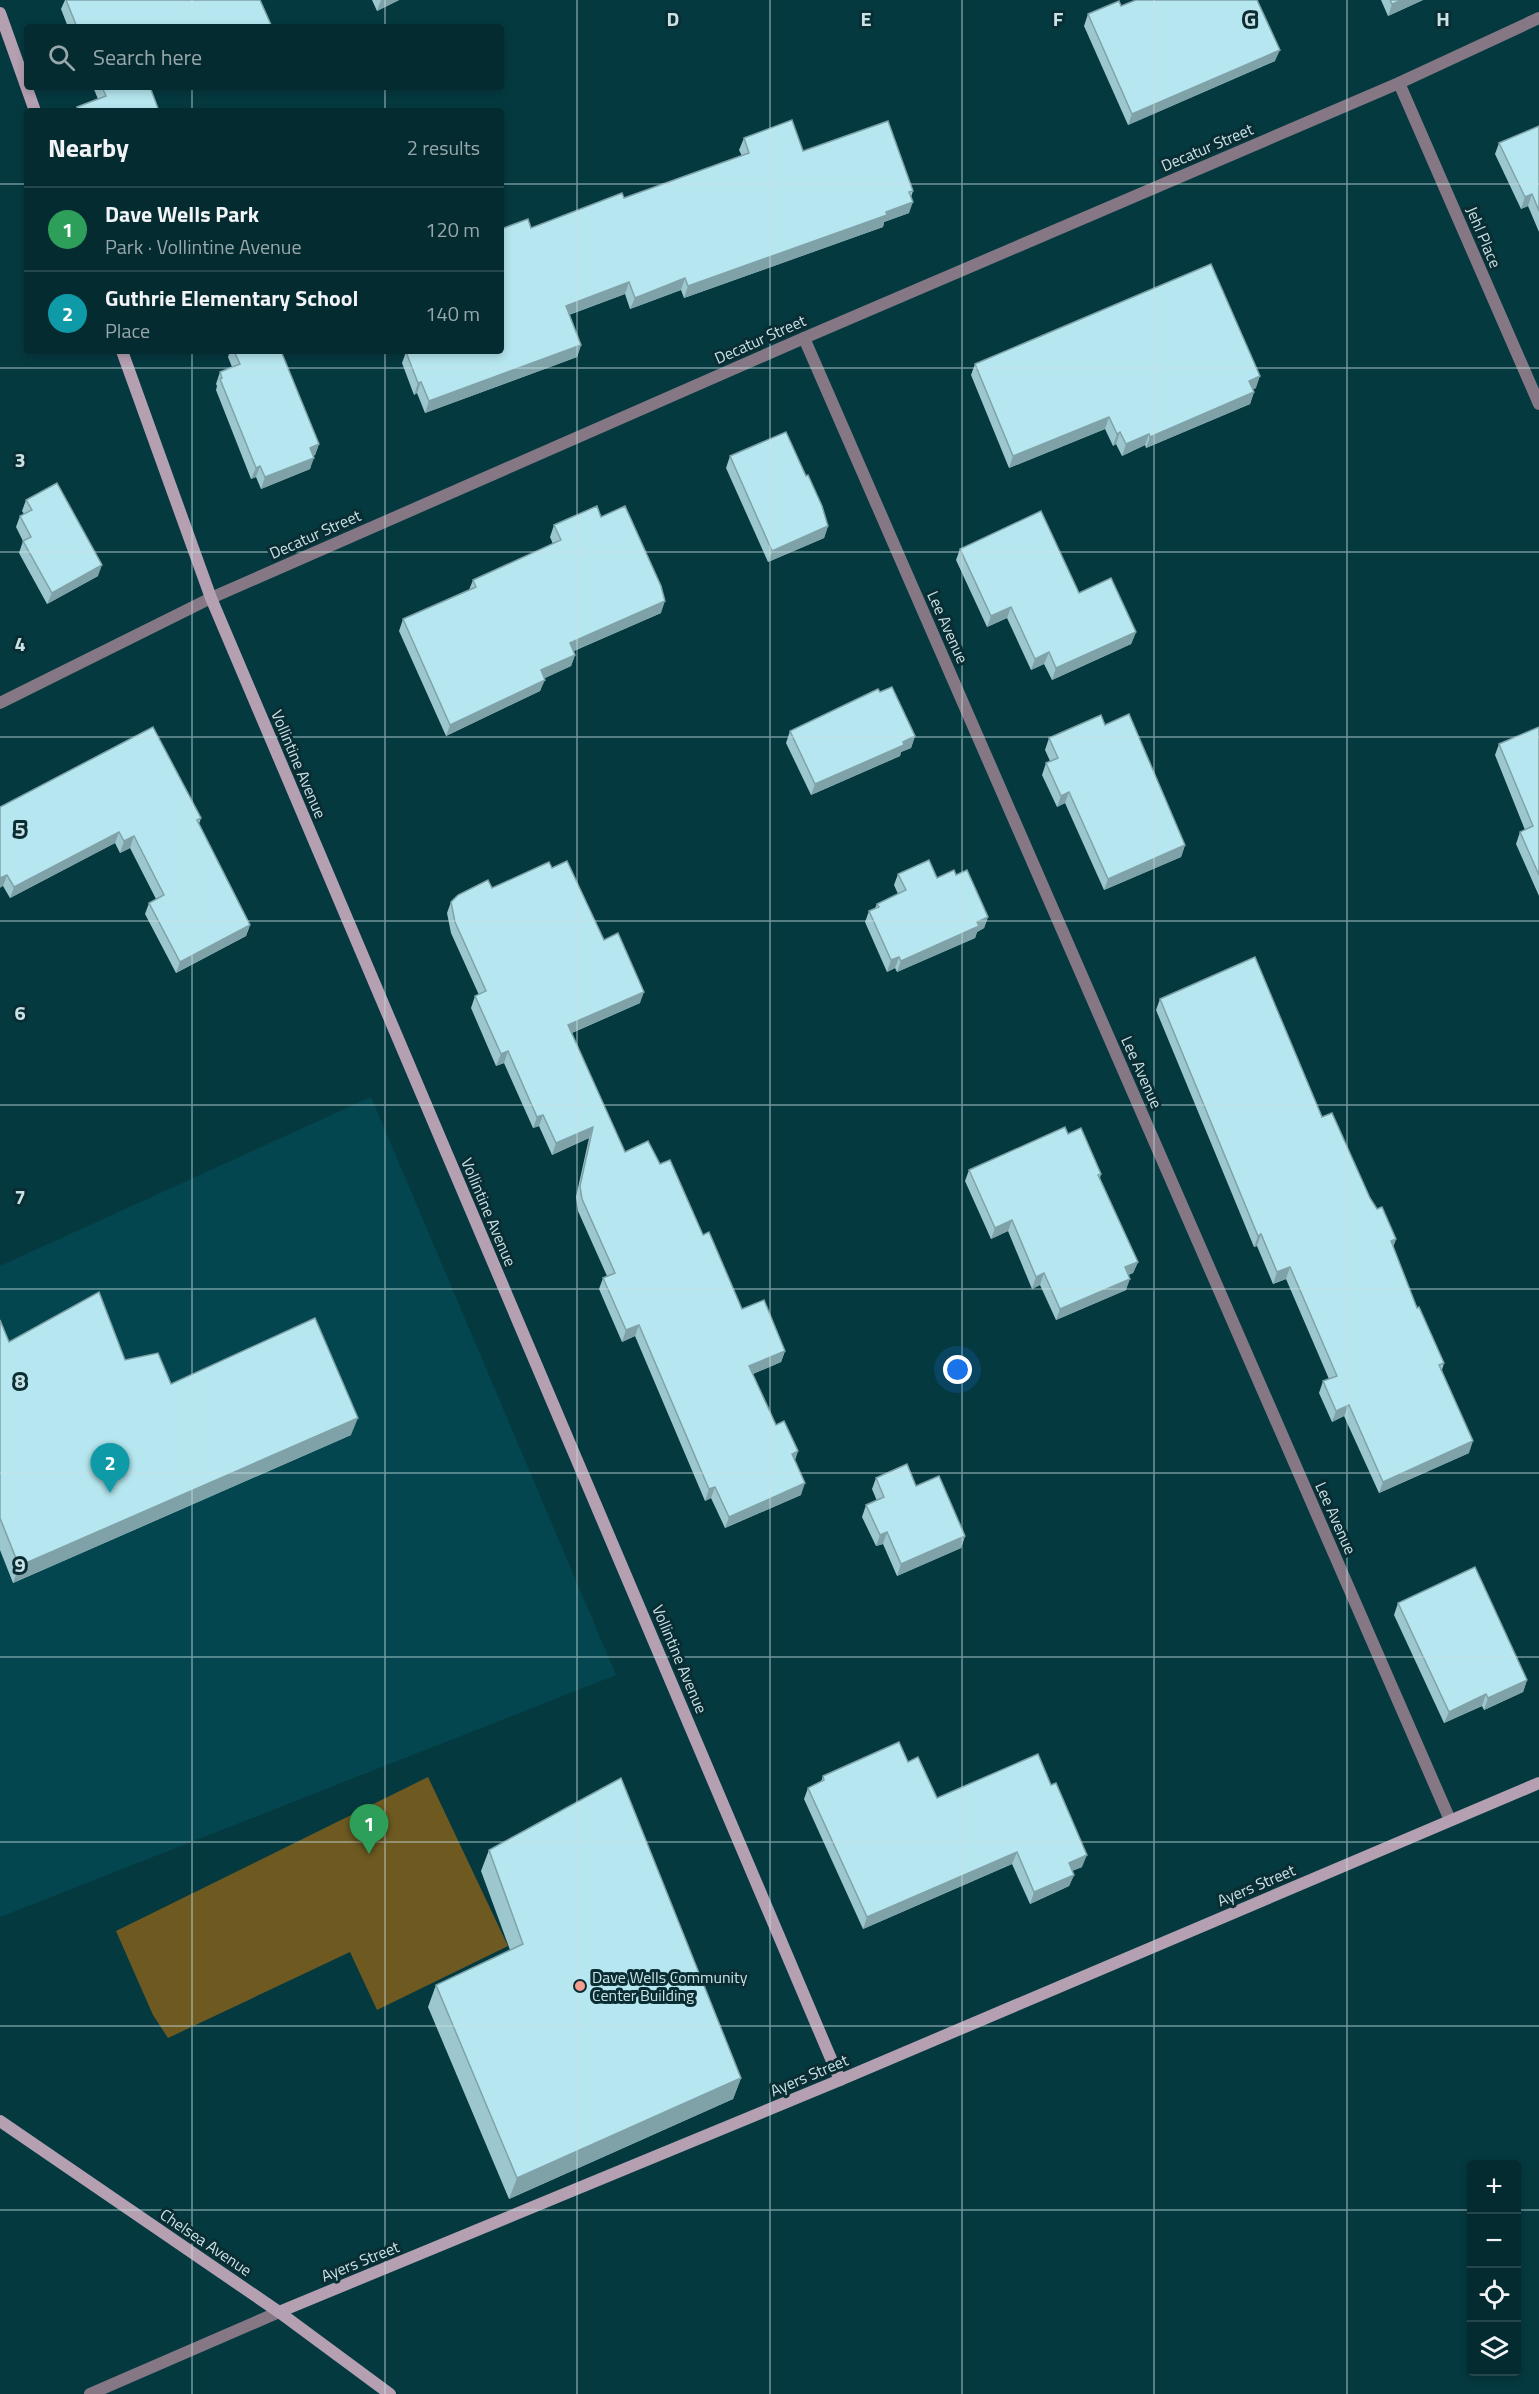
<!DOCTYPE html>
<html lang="en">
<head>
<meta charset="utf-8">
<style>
	:root { --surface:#042b30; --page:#0d3338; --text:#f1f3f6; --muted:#97a7ab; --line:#25474c; --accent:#bca0f2 }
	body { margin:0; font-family:"Titillium Web",sans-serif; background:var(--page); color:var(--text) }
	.controls { position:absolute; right:18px; bottom:18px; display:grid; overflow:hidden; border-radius:6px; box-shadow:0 3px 9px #0003 }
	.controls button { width:54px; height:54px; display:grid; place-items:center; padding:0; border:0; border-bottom:2px solid var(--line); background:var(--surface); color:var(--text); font:30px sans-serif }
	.you { position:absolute; left:958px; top:1370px; width:21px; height:21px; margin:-15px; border:4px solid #fff; border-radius:50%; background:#1a73e8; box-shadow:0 0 0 9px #1a73e833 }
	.badge { display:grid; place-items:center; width:39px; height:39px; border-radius:50%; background:var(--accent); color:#fff; font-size:20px; font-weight:700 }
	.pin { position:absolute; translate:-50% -50px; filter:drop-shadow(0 2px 3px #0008) }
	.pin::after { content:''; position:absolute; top:32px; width:21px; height:18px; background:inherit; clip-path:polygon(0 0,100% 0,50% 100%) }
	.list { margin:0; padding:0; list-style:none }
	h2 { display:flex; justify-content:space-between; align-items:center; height:78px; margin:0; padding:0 24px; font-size:26px }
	h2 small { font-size:20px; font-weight:400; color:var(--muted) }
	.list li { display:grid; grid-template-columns:39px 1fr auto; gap:18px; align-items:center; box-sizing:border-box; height:84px; padding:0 24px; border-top:2px solid var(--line) }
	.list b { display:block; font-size:22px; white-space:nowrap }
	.list p { margin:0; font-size:20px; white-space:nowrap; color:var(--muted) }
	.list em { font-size:20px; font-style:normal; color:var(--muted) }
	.icon { flex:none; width:33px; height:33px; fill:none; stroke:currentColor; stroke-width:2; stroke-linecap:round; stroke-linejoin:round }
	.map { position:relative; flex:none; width:1539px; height:2394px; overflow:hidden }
	.search { position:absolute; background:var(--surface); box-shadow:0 3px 9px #0003; left:24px; top:24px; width:480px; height:66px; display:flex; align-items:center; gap:15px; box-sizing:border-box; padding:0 21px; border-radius:6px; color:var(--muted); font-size:22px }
	.panel { position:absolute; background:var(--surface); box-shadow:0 3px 9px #0003; left:24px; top:108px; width:480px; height:246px; border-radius:6px }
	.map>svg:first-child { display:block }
</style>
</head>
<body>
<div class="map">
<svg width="1539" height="2394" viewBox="0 0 1539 2394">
	<rect width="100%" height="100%" fill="#053940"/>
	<polygon fill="#04464f" points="371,1097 616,1675 0,1917 0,1266"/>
	<polygon fill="#6e5a21" points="428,1777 508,1946 377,2010 350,1952 168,2038 153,2015 116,1931"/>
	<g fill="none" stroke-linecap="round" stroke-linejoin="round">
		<g stroke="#857884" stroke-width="12">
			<polyline points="1399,83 1539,404"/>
			<polyline points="804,338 1450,1820"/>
			<polyline points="0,703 211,598 804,338 1399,83 1539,18"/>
			<polyline points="90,2394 279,2312"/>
		</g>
		<g stroke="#b5a0b2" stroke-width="12">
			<polyline points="0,13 35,111"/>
			<polyline points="122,351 211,598 840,2080"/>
			<polyline points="0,2121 279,2312 390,2394"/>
			<polyline points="279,2312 840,2080 1539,1783"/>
		</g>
	</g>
	<g fill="#9dc7ce">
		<polygon points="65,0 260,0 272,27 68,27 61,9"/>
		<polygon points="372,0 399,0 377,11"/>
		<polygon points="1381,0 1423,0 1388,16"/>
		<polygon points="1121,6 1275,61 1128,125 1084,26 1088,14"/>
		<polygon points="93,87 150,87 159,111 76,111 77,107 98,99"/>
		<polygon points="1539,126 1539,232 1528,206 1521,209 1495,154 1499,143"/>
		<polygon points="744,138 803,151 913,191 911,197 909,213 884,222 883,227 684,298 681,290 630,309 625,294 569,315 581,345 577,357 425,413 417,393 414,395 402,363 406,352 501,351 531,228 624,198 742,156 739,150"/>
		<polygon points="230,351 281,351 319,444 315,455 313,456 310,469 261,489 256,477 251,479 216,390 217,386 216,384 220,372 232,367 228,357"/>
		<polygon points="975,364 1256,388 1253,389 1254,392 1250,404 1146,448 1145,445 1122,456 1116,444 1113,446 1105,429 1009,468 971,375"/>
		<polygon points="730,456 806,476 828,526 824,538 768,562 726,468"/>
		<polygon points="26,500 98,576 47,604 19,553 23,541 16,527 20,516 24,514 22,511"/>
		<polygon points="601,517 661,613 574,651 575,655 571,666 544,678 540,691 446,736 399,631 403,619 469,590 473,580 553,544 550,537 554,525"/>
		<polygon points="960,549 1079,593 1136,632 1131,644 1052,680 1044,664 1031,670 1007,618 987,627 956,560"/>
		<polygon points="880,692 915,736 911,748 901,752 900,756 811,795 786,743 790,731"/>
		<polygon points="1105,725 1185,845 1181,857 1104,890 1065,803 1057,807 1042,775 1046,763 1050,761 1045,750 1049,738"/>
		<polygon points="1539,727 1539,896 1516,844 1520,832 1525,830 1495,755 1499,744"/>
		<polygon points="0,807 201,818 199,824 250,925 246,936 176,973 145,914 149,903 156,899 130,848 120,853 115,843 10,898 3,886"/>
		<polygon points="552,868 604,940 640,1003 572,1033 625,1152 660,1164 703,1235 742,1309 785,1351 781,1362 753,1374 776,1425 798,1451 795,1460 801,1495 725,1528 711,1498 705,1501 635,1336 622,1342 599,1289 603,1278 607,1276 578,1211 576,1197 589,1138 552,1155 539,1126 533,1128 504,1063 496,1066 471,1008 475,996 479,995 451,933 447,913 451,902"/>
		<polygon points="898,874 937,878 956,875 988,917 984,928 977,932 975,938 897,972 895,968 887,972 865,922 869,911 875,908 877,904 898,894 894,885"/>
		<polygon points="1160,999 1322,1117 1370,1198 1396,1239 1393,1247 1417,1308 1444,1363 1442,1370 1469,1453 1379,1493 1344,1416 1332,1422 1319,1393 1323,1381 1329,1379 1286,1279 1273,1284 1257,1246 1254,1247 1156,1010"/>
		<polygon points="1068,1134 1101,1174 1100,1178 1138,1262 1133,1273 1128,1275 1126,1290 1056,1320 1040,1285 1032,1289 1008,1231 991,1239 965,1181 969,1170"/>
		<polygon points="0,1320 9,1342 125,1360 171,1384 351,1435 13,1583 0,1550"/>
		<polygon points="876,1478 916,1486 965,1536 961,1548 897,1576 883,1544 876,1546 862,1517 866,1505 877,1501 872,1489"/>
		<polygon points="1398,1603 1527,1680 1523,1692 1484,1710 1482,1706 1444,1723 1394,1615"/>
		<polygon points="908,1762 937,1798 1082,1867 1072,1871 1074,1875 1069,1886 1030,1904 1012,1864 863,1929 804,1799 808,1788 821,1782 823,1776"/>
		<polygon points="489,1850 741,2078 733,2099 509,2199 428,2007 436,1985 510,1950 481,1871"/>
	</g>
	<g fill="#7fa2a8">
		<polygon points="381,0 399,0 377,11"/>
		<polygon points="1402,0 1423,0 1388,16 1392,4"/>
		<polygon points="1280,50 1275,61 1128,125 1132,114"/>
		<polygon points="1532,194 1528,206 1521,209 1525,197"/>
		<polygon points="913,202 909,213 884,222 883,227 684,298 688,286"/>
		<polygon points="685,278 681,290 630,309 635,298"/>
		<polygon points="629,282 625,294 562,317 566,306"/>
		<polygon points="581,345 577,357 425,413 429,401"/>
		<polygon points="1260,376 1256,388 1245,393 1249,381"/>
		<polygon points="421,382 417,393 414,395 418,383"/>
		<polygon points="1254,392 1250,404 1146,448 1150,437"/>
		<polygon points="1109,417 1105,429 1009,468 1013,456"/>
		<polygon points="1120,432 1116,444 1113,446 1117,434"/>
		<polygon points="1149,434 1145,445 1122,456 1126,444"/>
		<polygon points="319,444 315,455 305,459 310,448"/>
		<polygon points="314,458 310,469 261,489 265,477"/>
		<polygon points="260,466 256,477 251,479 256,468"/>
		<polygon points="828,526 824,538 768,562 772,551"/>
		<polygon points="102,565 98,576 47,604 52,593"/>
		<polygon points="665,601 661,613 566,654 570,643"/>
		<polygon points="1011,607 1007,618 987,627 991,616"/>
		<polygon points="1136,632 1131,644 1052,680 1056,668"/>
		<polygon points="1049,652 1044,664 1031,670 1035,659"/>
		<polygon points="575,655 571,666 537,682 541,670"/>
		<polygon points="545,680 540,691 446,736 450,725"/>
		<polygon points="915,736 911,748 901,752 900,756 811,795 815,784"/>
		<polygon points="1069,792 1065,803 1057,807 1061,796"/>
		<polygon points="119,832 115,843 10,898 14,887"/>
		<polygon points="134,836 130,848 120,853 124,841"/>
		<polygon points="1185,845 1181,857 1104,890 1108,879"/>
		<polygon points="7,875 3,886 0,888 0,878"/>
		<polygon points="988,917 984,928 977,932 975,938 897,972 901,961"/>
		<polygon points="250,925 246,936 176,973 180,962"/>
		<polygon points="899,957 895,968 887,972 891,960"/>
		<polygon points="644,992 640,1003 564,1036 568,1025"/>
		<polygon points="508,1051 504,1063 496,1066 501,1054"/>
		<polygon points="543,1115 539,1126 533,1128 537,1117"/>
		<polygon points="593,1127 589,1138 552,1155 556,1143"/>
		<polygon points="1012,1220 1008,1231 991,1239 995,1228"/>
		<polygon points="1261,1234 1257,1246 1254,1247 1258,1236"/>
		<polygon points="1396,1239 1392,1250 1391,1241"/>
		<polygon points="1138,1262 1133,1273 1120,1278 1125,1267"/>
		<polygon points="1290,1267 1286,1279 1273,1284 1277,1272"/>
		<polygon points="1044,1273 1040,1285 1032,1289 1036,1277"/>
		<polygon points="1130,1279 1126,1290 1056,1320 1060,1309"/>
		<polygon points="639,1325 635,1336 622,1342 626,1330"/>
		<polygon points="785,1351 781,1362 745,1377 749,1366"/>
		<polygon points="1349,1405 1344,1416 1332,1422 1336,1411"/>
		<polygon points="358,1418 351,1435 13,1583 19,1566"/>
		<polygon points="1473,1441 1469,1453 1379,1493 1383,1482"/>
		<polygon points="798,1451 793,1463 792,1454"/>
		<polygon points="805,1483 801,1495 725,1528 729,1517"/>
		<polygon points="715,1487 711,1498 705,1501 709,1489"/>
		<polygon points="887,1532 883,1544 876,1546 880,1535"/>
		<polygon points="965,1536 961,1548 897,1576 901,1564"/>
		<polygon points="1527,1680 1523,1692 1484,1710 1488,1698"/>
		<polygon points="1486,1694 1482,1706 1444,1723 1449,1712"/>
		<polygon points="1017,1852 1012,1864 863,1929 867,1917"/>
		<polygon points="1087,1855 1082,1867 1064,1874 1069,1863"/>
		<polygon points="1074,1875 1069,1886 1030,1904 1034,1892"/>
		<polygon points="741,2078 733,2099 509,2199 517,2178"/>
	</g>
	<g fill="#b6e7f0" stroke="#7fa2a8" stroke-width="1.5">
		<polygon points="66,0 260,0 272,27 77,27"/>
		<polygon points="1136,0 1257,0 1280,50 1132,114 1088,14 1119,1 1121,6"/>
		<polygon points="1390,0 1402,0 1392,4"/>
		<polygon points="102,87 150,87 159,111 79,111 77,107 106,96"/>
		<polygon points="792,120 803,151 888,121 913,191 909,192 913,202 886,212 887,215 688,286 685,278 635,298 629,282 566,306 581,345 429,401 421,382 418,383 406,352 501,351 501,229 528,219 531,228 622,193 624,198 749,153 744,138"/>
		<polygon points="1539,126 1539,211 1532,194 1525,197 1499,143"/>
		<polygon points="1211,264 1260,376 1249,381 1254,392 1150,437 1149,434 1126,444 1120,432 1117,434 1109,417 1013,456 975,364"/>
		<polygon points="234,351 281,351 319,444 310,448 314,458 265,477 260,466 256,468 220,379 222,378 220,372 240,364"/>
		<polygon points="786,432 806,476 808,475 822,506 828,526 772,551 730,456"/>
		<polygon points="57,483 102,565 52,593 23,541 31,537 20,516 32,510 26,500"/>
		<polygon points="597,506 601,517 625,506 661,586 665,601 570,643 575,655 541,670 545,680 450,725 403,619 476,587 473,580 561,540 554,525"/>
		<polygon points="1041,511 1079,593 1111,578 1136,632 1056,668 1049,652 1035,659 1011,607 991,616 960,549"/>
		<polygon points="892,687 915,736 903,742 904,745 815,784 790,731 878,689 880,692"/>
		<polygon points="1129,714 1185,845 1108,879 1069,792 1061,796 1046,763 1058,758 1049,738 1101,715 1105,725"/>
		<polygon points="153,727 201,818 197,820 250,925 180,962 149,903 164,895 134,836 124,841 119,832 14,887 7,875 0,878 0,807"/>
		<polygon points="1539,727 1539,875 1520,832 1533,826 1499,744"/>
		<polygon points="929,860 937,878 954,870 956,875 967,870 988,917 977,922 979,926 901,961 899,957 891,960 869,911 879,907 877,904 906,890 898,874"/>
		<polygon points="567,861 604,940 618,933 644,992 568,1025 625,1152 648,1141 660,1164 670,1160 703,1235 709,1232 742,1309 764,1300 785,1351 749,1366 776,1425 784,1421 798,1451 792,1454 805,1483 729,1517 715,1487 709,1489 639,1325 626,1330 603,1278 615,1273 582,1199 580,1186 593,1127 556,1143 543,1115 537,1117 508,1051 501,1054 475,996 486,991 455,922 451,902 458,895 488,880 492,888 549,862 552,868"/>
		<polygon points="1255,957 1322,1117 1332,1113 1370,1198 1377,1209 1382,1207 1396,1239 1391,1241 1417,1308 1419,1307 1444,1363 1439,1365 1473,1441 1383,1482 1349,1405 1336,1411 1323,1381 1337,1376 1290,1267 1277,1272 1261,1234 1258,1236 1160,999"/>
		<polygon points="1065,1127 1068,1134 1081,1128 1101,1174 1098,1175 1138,1262 1125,1267 1130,1279 1060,1309 1044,1273 1036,1277 1012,1220 995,1228 969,1170"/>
		<polygon points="99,1292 125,1360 158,1353 171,1384 315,1318 358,1418 19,1566 0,1518 0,1320 9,1342"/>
		<polygon points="907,1464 916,1486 939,1476 965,1536 901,1564 887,1532 880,1535 866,1505 884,1497 876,1478"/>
		<polygon points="1475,1567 1527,1680 1488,1698 1486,1694 1449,1712 1398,1603"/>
		<polygon points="899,1742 908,1762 918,1757 937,1798 1038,1754 1051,1785 1056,1783 1087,1855 1069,1863 1074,1875 1034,1892 1017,1852 867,1917 808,1788 824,1780 823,1776"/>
		<polygon points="621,1778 741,2078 517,2178 436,1985 523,1944 489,1850"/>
	</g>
	<path fill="none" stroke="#cae2e6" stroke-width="1.5" stroke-opacity="0.55" d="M192,0V27M385,0V27M577,0V2394M770,0V2394M962,0V2394M1154,0V2394M1347,0V2394M192,87V111M385,87V111M0,184H27M501,184H1539M192,351V2394M385,351V2394M0,368H1539M0,552H1539M0,737H1539M0,921H1539M0,1105H1539M0,1289H1539M0,1473H1539M0,1657H1539M0,1842H1539M0,2026H1539M0,2210H1472M1516,2210H1539"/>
	<circle fill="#f59d8e" stroke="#092d33" stroke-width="2" cx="580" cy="1986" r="6"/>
	<g text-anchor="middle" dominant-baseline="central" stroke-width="6" stroke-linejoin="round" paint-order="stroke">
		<g font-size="16" fill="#cae2e6" stroke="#092d33">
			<text transform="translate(1207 147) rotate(-23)">Decatur Street</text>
			<text transform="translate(1484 237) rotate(67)">Jehl Place</text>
			<text transform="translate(760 339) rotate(-24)">Decatur Street</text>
			<text transform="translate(315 534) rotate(-24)">Decatur Street</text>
			<text transform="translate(948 627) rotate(66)">Lee Avenue</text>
			<text transform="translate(299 764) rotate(67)">Vollintine Avenue</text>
			<text transform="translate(1142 1072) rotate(66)">Lee Avenue</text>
			<text transform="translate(489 1212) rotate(67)">Vollintine Avenue</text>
			<text transform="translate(1336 1518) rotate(66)">Lee Avenue</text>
			<text transform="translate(680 1659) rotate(67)">Vollintine Avenue</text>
			<text transform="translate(1256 1885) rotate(-23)">Ayers Street</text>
			<text transform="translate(809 2075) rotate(-23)">Ayers Street</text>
			<text transform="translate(206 2242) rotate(34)">Chelsea Avenue</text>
			<text transform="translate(360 2261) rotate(-22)">Ayers Street</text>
		</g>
		<g font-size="16" fill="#cae2e6" stroke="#092d33" text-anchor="start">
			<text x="592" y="1977">Dave Wells Community<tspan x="592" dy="18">Center Building</tspan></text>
		</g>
	</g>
	<g font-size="20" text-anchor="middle" font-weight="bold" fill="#cae2e6" stroke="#092d33" stroke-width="6" stroke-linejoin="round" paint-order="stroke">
		<text x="673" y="26">D</text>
		<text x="866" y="26">E</text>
		<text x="1058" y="26">F</text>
		<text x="1250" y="26">G</text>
		<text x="1443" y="26">H</text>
		<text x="20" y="467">3</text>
		<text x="20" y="651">4</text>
		<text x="20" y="836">5</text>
		<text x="20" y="1020">6</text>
		<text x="20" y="1204">7</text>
		<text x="20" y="1388">8</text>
		<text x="20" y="1572">9</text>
	</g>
</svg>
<div class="controls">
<button>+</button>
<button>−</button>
<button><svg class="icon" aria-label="locate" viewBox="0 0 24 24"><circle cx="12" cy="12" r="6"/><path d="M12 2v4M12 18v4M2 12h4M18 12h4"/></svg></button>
<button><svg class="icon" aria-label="layers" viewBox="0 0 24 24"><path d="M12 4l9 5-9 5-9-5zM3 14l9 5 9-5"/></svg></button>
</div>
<div class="you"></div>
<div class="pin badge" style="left:369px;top:1854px;background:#2e9e5b">1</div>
<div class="pin badge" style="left:110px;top:1493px;background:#0f9aa8">2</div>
<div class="search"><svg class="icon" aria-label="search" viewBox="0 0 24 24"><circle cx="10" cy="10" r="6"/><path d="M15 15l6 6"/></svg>Search here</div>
<section class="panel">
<h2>Nearby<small>2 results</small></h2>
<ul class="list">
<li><span class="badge" style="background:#2e9e5b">1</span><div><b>Dave Wells Park</b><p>Park · Vollintine Avenue</p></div><em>120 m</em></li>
<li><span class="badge" style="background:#0f9aa8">2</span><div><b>Guthrie Elementary School</b><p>Place</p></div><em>140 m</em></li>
</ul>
</section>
</div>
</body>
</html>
